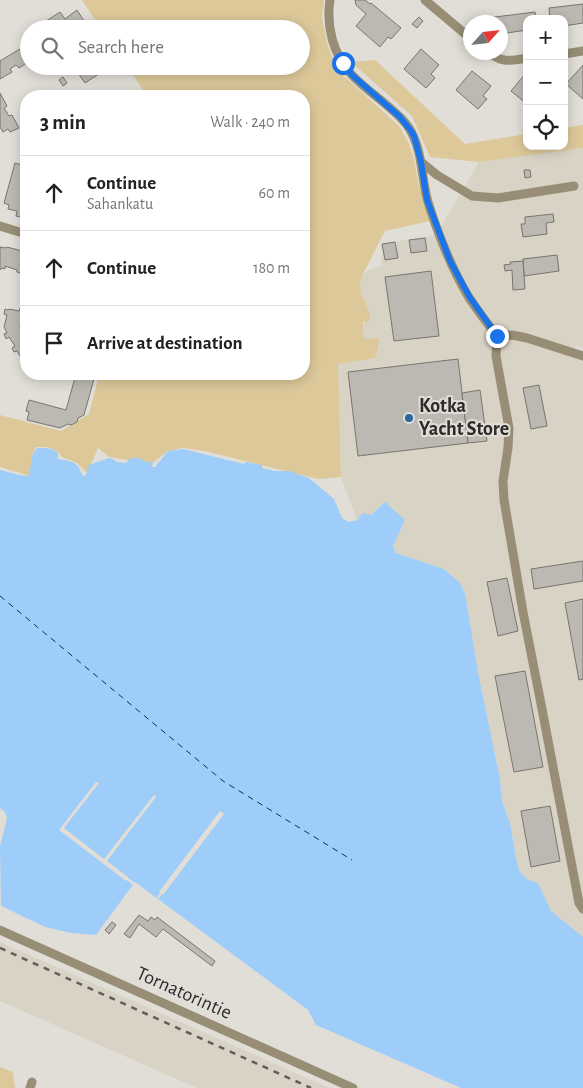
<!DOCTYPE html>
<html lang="en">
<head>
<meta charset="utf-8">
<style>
	:root { --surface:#fff; --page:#f6f6f6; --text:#202124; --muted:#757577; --line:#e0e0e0 }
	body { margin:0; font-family:"Alegreya Sans",sans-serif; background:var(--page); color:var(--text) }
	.controls { position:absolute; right:15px; top:15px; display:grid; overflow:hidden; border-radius:10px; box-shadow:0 2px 12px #0003 }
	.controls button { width:45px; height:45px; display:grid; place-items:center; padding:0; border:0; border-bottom:1px solid var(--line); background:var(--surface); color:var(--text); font:25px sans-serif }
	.compass { position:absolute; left:463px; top:15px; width:45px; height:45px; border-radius:50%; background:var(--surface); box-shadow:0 2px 12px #0003; rotate:63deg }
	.stop { position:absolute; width:15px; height:15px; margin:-11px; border:4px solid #1a73e8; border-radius:50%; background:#fff }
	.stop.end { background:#1a73e8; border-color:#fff; box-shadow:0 1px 5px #0008 }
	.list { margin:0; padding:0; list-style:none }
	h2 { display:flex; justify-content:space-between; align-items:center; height:65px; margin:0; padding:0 20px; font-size:21px }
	h2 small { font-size:16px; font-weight:400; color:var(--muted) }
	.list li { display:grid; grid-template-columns:32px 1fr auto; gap:15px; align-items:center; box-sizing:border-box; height:75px; padding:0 20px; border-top:1px solid var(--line) }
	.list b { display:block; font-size:19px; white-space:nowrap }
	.list p { margin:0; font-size:16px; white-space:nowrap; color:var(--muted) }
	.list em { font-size:16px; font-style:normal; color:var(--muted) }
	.icon { flex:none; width:28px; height:28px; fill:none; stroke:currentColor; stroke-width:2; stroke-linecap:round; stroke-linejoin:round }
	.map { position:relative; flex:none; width:583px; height:1088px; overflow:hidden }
	.search { position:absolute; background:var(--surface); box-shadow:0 2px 12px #0003; left:20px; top:20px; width:290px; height:55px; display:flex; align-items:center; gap:12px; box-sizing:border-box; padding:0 18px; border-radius:28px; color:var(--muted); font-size:19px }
	.panel { position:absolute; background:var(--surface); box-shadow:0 2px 12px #0003; left:20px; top:90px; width:290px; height:290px; border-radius:20px }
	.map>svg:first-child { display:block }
</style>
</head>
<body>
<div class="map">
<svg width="583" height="1088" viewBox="0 0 583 1088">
	<rect width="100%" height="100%" fill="#e1ded8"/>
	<g fill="#d9d3c5">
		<polygon points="583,148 583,348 576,346 569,355 583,362 583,937 551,911 538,883 528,880 520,872 517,863 510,823 502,801 500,779 478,672 465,593 460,583 444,569 396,553 392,546 385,502 371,515 357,520 341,477 338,364 375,358 378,338 364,339 364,301 361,294 360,283 363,274 369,270 382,265 381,256 383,255 381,244 436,235 479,162"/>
		<polygon points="0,942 244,1050 329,1088 197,1088 0,1001"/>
	</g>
	<g fill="#dcc899">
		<polygon points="82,0 324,0 322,17 327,43 334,62 345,77 399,126 409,144 414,159 418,182 430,221 385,231 363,274 360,283 361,294 370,313 370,321 363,322 364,339 379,338 379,343 375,358 338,364 341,477 318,479 205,451 183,448 168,451 151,464 109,457 98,448 87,473 77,463 62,457 58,452 48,447 36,447 32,456 30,476 0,467 0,415 61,431 89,414 99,375 120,380 131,379 131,374 304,374 304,96 147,96 127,66 301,66 301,29 101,29"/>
		<polygon points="375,60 465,144 527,134 527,146 564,146 564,128 583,125 583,148 479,162 430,157 412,116 351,62"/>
		<polygon points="0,1067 13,1072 15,1088 0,1088"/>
	</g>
	<path fill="#9fcdfa" d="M37,448C44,448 52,447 58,453V459C64,460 76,461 79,468C80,470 81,473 83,476L86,475L89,465L109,458L115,460L116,462L126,463L130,458H139L148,463L149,461L153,463L152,467H155L168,451L183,449L244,464L246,462L262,465V468L275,471H289L309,478L334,499L342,518L349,522L357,520L363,513L371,515L385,502L405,520L393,546L396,553L444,569L460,583L465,593L478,672L500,779L502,801L510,823L517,863L520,872L528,880L538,883L551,911L583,937V1088H461L316,1025L308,1010L135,882L96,935L71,933L45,927L1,906L0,846L7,818L5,812L0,808V470L19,475L29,476L32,456Z"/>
	<g fill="#e1ded8">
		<polygon points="96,782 99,783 64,828 104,859 154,795 156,797 107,861 128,877 128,878 135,883 133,885 127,880 126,881 59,830"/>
		<polygon points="220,811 224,814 163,895 162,894 158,899 157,898 160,893 159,892"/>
	</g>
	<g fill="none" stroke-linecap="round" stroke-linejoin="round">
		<polyline stroke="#00345c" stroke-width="1" stroke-dasharray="6 5" stroke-linecap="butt" points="0,596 223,781 352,860"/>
	</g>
	<g fill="#bcb9b2" stroke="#78756f">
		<polygon points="355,0 365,0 370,4 371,3 401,28 391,39 388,37 380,47 356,26 366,14 356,5"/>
		<polygon points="583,4 583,23 564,26 564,19 550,19 549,8"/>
		<polygon points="77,10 89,29 70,29 69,27 67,29 34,29 60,12 65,19"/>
		<polygon points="535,12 536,19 527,19 527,30 500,34 500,22 488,22 487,18"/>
		<polygon points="419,17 423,21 417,28 412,24"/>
		<polygon points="20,49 28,62 19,68 16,65 10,69 12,72 0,79 0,61"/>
		<polygon points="421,49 439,65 431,74 435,78 426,88 404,69"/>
		<polygon points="583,65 583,99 566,84"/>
		<polygon points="81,66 111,66 85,83 78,73"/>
		<polygon points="472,71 491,86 483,96 487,99 478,109 456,90"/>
		<polygon points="527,72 527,104 511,91"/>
		<polygon points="63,77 67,83 63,86 59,80"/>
		<polygon points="0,93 7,106 4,108 9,116 12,115 19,128 10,132 8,129 3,132 0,127"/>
		<polygon points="15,163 26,166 26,190 24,200 26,200 26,218 16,216 17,211 8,209 9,205 4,203"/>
		<polygon points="524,170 530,170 531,177 525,178"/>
		<polygon points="553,214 554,222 546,223 547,234 523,237 521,224 525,224 525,217"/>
		<polygon points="425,238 427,251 411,253 409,240"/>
		<polygon points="395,242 398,258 385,260 382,244"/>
		<polygon points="0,247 6,248 7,247 26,252 25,258 26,258 26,266 25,272 21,271 20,273 17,272 17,270 5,266 5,269 2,268 0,270"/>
		<polygon points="557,255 559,271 524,276 523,259"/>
		<polygon points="523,261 525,289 513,290 512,270 505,271 504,265 511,264 510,262"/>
		<polygon points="431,271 439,336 394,341 385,277"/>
		<polygon points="24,305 26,306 26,326 21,324 20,327 26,338 26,358 20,356 17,351 14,352 12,348 15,346 9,337 6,339 4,334 7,333 4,327 7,315 4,314 5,309 8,310 9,309 19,311 20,308 23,308"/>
		<polygon points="458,359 468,443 358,456 348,372"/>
		<polygon points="76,374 84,377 85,374 95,375 84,415 78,418 77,422 71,425 68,424 60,428 27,420 29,412 26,411 29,400 66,410"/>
		<polygon points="539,385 547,426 531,429 523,388"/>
		<polygon points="480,390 487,441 468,443 462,393"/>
		<polygon points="583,561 583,581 534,589 531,569"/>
		<polygon points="507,578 518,631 498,636 487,582"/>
		<polygon points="583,599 583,679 579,680 565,603"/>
		<polygon points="525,671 543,767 514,772 495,676"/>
		<polygon points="550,806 560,861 531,867 521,811"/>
		<polygon points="139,915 148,921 151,917 155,920 157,917 215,961 212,966 163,929 156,937 139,924 130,938 124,934"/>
		<polygon points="112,922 116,925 109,934 105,930"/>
	</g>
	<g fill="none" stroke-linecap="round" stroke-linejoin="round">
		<g stroke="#988e76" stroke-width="9">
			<path d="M330,0C326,26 333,54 351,74C360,84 372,93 383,102C392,110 403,118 409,128C423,150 421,178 428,202C438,234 451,267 468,296C477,310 487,323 497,336L512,335L527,338L583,356"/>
			<polyline points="425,0 470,38"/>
			<path d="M488,52C502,63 510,61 527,58"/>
			<polyline points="564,54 583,51"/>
			<polyline points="421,162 437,175 472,196 498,198 574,186"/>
			<polyline points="0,226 26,234"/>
			<polyline points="497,336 496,356 509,428 508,448 503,481 504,500 523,612 542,709 579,903 583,909"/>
			<polyline points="0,930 353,1088"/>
			<polyline points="30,1088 32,1082"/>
		</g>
		<polyline stroke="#605e5b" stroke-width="2.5" stroke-dasharray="6 6" stroke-linecap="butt" points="0,948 311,1088"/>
	</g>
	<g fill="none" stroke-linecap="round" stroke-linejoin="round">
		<polyline stroke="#1a73e8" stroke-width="6" points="343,63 352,75 400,117 411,131 414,136 421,162 427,200 450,261 469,296 497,336"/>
	</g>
	<circle fill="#28679e" stroke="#e1ded8" stroke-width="2" cx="409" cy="418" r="5"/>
	<g text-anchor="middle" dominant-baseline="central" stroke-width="4" stroke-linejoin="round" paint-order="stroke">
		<g font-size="20" font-weight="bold" fill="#2c2b29" stroke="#e1ded8" text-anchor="start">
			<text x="419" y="406">Kotka<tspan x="419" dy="23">Yacht Store</tspan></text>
		</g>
		<g font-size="20" fill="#2c2b29" stroke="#e1ded8">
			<text transform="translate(184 993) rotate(24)">Tornatorintie</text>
		</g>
	</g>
</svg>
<div class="controls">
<button>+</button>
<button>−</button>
<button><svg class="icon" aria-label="locate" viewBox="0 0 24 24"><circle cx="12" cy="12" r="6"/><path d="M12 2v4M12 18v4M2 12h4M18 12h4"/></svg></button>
</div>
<svg class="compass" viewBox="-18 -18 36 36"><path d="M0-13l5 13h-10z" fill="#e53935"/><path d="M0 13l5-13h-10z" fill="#757577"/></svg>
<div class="stop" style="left:343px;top:63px"></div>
<div class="stop end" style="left:497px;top:336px"></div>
<div class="search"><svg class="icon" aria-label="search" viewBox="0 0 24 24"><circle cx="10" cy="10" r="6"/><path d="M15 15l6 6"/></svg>Search here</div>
<section class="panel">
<h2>3 min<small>Walk · 240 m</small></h2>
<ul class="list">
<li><svg class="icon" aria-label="ahead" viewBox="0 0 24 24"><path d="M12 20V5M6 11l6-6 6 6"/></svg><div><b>Continue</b><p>Sahankatu</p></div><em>60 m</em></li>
<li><svg class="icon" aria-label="ahead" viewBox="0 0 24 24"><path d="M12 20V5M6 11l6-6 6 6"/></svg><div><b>Continue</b></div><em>180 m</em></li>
<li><svg class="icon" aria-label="arrive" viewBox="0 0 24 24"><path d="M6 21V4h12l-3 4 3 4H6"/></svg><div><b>Arrive at destination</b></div></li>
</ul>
</section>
</div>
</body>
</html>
